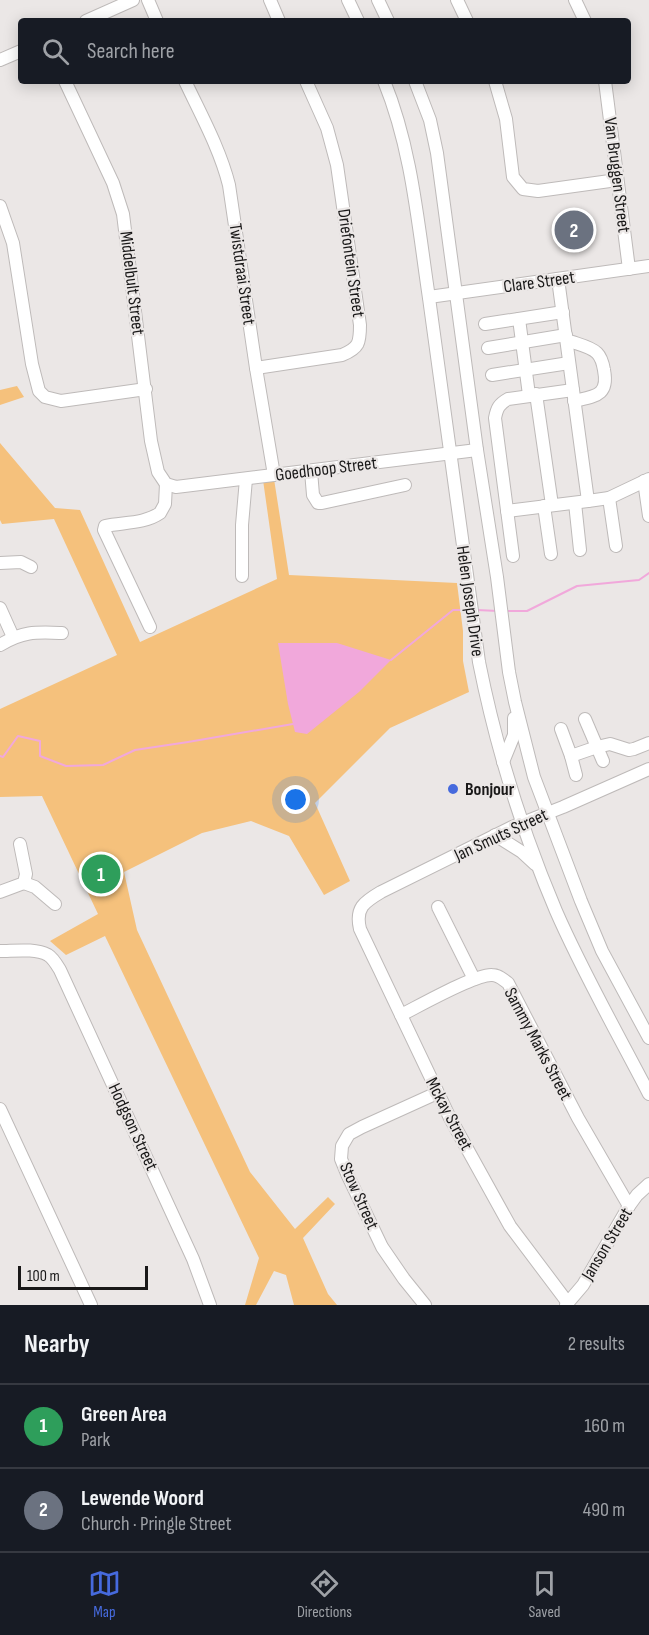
<!DOCTYPE html>
<html lang="en">
<head>
<meta charset="utf-8">
<style>
	:root { --surface:#171b24; --page:#242831; --text:#f1f3f6; --muted:#9ea1a6; --line:#363941; --accent:#466add }
	body { margin:0; font-family:"Sofia Sans Condensed",sans-serif; background:var(--page); color:var(--text) }
	.scale { position:absolute; left:18px; bottom:15px; width:130px; box-sizing:border-box; padding-left:6px; border:3px solid #191818; border-top:0; font-size:16px; line-height:21px; white-space:nowrap; color:#191818; -webkit-text-stroke:4px #ebe7e6; paint-order:stroke }
	.you { position:absolute; left:296px; top:800px; width:21px; height:21px; margin:-15px; border:4px solid #fff; border-radius:50%; background:#1a73e8; box-shadow:0 0 0 9px #1a73e833 }
	.badge { display:grid; place-items:center; width:39px; height:39px; border-radius:50%; background:var(--accent); color:#fff; font-size:20px; font-weight:700 }
	.pin { position:absolute; translate:-50% -50%; border:3px solid #fff; box-shadow:0 2px 6px #0006 }
	.list { margin:0; padding:0; list-style:none }
	h2 { display:flex; justify-content:space-between; align-items:center; height:78px; margin:0; padding:0 24px; font-size:26px }
	h2 small { font-size:20px; font-weight:400; color:var(--muted) }
	.list li { display:grid; grid-template-columns:39px 1fr auto; gap:18px; align-items:center; box-sizing:border-box; height:84px; padding:0 24px; border-top:2px solid var(--line) }
	.list b { display:block; font-size:22px; white-space:nowrap }
	.list p { margin:0; font-size:20px; white-space:nowrap; color:var(--muted) }
	.list em { font-size:20px; font-style:normal; color:var(--muted) }
	.icon { flex:none; width:33px; height:33px; fill:none; stroke:currentColor; stroke-width:2; stroke-linecap:round; stroke-linejoin:round }
	.map { position:relative; flex:none; width:649px; height:1305px; overflow:hidden }
	.search { position:absolute; background:var(--surface); box-shadow:0 3px 15px #0003; left:18px; right:18px; top:18px; height:66px; display:flex; align-items:center; gap:15px; box-sizing:border-box; padding:0 21px; border-radius:6px; color:var(--muted); font-size:22px }
	.sheet { height:246px; background:var(--surface) }
	nav { display:flex; justify-content:space-around; align-items:center; box-sizing:border-box; height:84px; border-top:2px solid var(--line); background:var(--surface); font-size:16px; color:var(--muted) }
	nav a { display:grid; justify-items:center; gap:3px }
	nav .on { color:var(--accent) }
	.map>svg:first-child { display:block }
</style>
</head>
<body>
<div class="map">
<svg width="649" height="1305" viewBox="0 0 649 1305">
	<rect width="100%" height="100%" fill="#ebe7e6"/>
	<g fill="#f5c17c">
		<polygon points="17,386 24,397 0,405 0,390"/>
		<polygon points="0,443 55,508 80,510 140,642 277,579 263,480 274,479 289,575 457,583 463,631 463,661 469,692 390,728 315,803 350,881 324,895 289,836 251,821 202,833 124,872 137,930 250,1172 295,1229 328,1197 335,1204 303,1238 328,1294 337,1305 294,1305 286,1275 274,1271 256,1305 245,1305 259,1258 105,936 66,955 50,941 98,914 42,796 0,797 0,709 117,655 54,519 2,524 0,520"/>
	</g>
	<polygon fill="#f1a8db" points="278,643 337,643 391,660 359,692 307,734 295,732 288,704"/>
	<g fill="none" stroke-linecap="round" stroke-linejoin="round">
		<g stroke="#f1a8db" stroke-width="2">
			<polyline points="477,610 498,611"/>
			<polyline points="507,611 527,611 577,586 639,580 649,573"/>
			<polyline points="391,660 453,610 468,610"/>
			<polyline points="0,756 3,757 18,736 40,741 40,756 66,766 103,765 135,750 188,742 293,724"/>
		</g>
		<g stroke="#bebab9" stroke-width="14">
			<g id="minor">
				<polyline points="148,0 157,21"/>
				<polyline points="270,0 279,21"/>
				<polyline points="348,0 358,21"/>
				<polyline points="378,0 388,21"/>
				<polyline points="457,0 467,21"/>
				<polyline points="575,0 585,21"/>
				<polyline points="86,21 133,0"/>
				<polyline points="0,60 21,51"/>
				<polyline points="65,81 113,183 123,214 151,441 158,472 166,484 176,487 477,450"/>
				<path d="M185,81C201,115 220,149 229,185L256,368L274,475"/>
				<path d="M384,81C412,149 418,225 429,298C446,419 462,541 479,662C496,747 522,831 556,911C583,973 618,1034 649,1094"/>
				<polyline points="415,81 430,120 437,153 477,450 497,577 509,672 515,702 534,777 581,901 602,951 649,1038"/>
				<polyline points="495,81 506,119 513,177 523,189 538,191 617,180"/>
				<polyline points="605,81 629,269"/>
				<polyline points="0,206 13,243 32,364 39,391 45,397 61,401 146,389"/>
				<polyline points="429,297 649,266"/>
				<polyline points="519,319 529,395"/>
				<polyline points="485,324 563,312"/>
				<path d="M567,340C576,344 590,346 597,353C601,357 603,364 604,370C609,396 595,396 574,401"/>
				<polyline points="488,348 566,335"/>
				<path d="M256,368L342,355C359,348 360,343 360,325L337,165L327,128L306,81"/>
				<polyline points="492,375 569,363"/>
				<polyline points="536,394 552,505"/>
				<polyline points="311,471 313,495 318,503 322,503 405,485"/>
				<polyline points="644,481 649,516"/>
				<polyline points="609,498 616,546"/>
				<polyline points="588,501 609,498 649,479"/>
				<polyline points="575,503 580,550"/>
				<polyline points="544,506 551,554"/>
				<polyline points="507,511 588,501 558,279"/>
				<path d="M513,556L495,418C497,408 499,404 508,399L573,390"/>
				<polyline points="0,563 21,562 31,567"/>
				<polyline points="242,576 242,525 246,479"/>
				<polyline points="0,608 13,637"/>
				<path d="M150,627L104,530L105,526C124,522 144,524 160,513L165,504L166,484"/>
				<path d="M0,645C23,631 36,632 62,633"/>
				<polyline points="585,719 603,761"/>
				<polyline points="561,729 571,756 597,747 610,744 629,750 634,749 649,743"/>
				<polyline points="571,756 576,775"/>
				<polyline points="503,762 514,735 514,718"/>
				<polyline points="495,835 522,852 535,864"/>
				<polyline points="24,883 35,887 55,904"/>
				<polyline points="0,892 24,883 26,874 20,844"/>
				<polyline points="438,907 474,979"/>
				<path d="M0,951C14,951 35,948 48,955C53,958 57,965 60,970L193,1259L210,1305"/>
				<path d="M401,1015C419,1006 475,974 492,975C499,975 502,979 508,983L578,1118L629,1206"/>
				<polyline points="0,1109 91,1305"/>
				<path d="M568,1303L510,1226L449,1116L360,929C355,908 364,902 381,892L512,827L563,807L649,769"/>
				<polyline points="425,1305 404,1279 382,1247 348,1176 341,1159 342,1146 349,1134 362,1127 437,1093"/>
				<polyline points="566,1305 583,1285 629,1206 637,1195 649,1184"/>
			</g>
		</g>
		<use href="#minor" stroke="#fff" stroke-width="12"/>
	</g>
	<circle fill="#466add" stroke="#ebe7e6" stroke-width="2" cx="453" cy="789" r="6"/>
	<g text-anchor="middle" dominant-baseline="central" stroke-width="4.5" stroke-linejoin="round" paint-order="stroke">
		<g font-size="18" fill="#191818" stroke="#ebe7e6">
			<text transform="translate(617 175) rotate(83)">Van Bruggen Street</text>
			<text transform="translate(351 263) rotate(82)">Driefontein Street</text>
			<text transform="translate(242 274) rotate(82)">Twistdraai Street</text>
			<text transform="translate(539 282) rotate(-8)">Clare Street</text>
			<text transform="translate(132 283) rotate(83)">Middelbult Street</text>
			<text transform="translate(326 469) rotate(-7)">Goedhoop Street</text>
			<text transform="translate(470 601) rotate(82)">Helen Joseph Drive</text>
			<text transform="translate(501 835) rotate(-25)">Jan Smuts Street</text>
			<text transform="translate(538 1044) rotate(62)">Sammy Marks Street</text>
			<text transform="translate(449 1114) rotate(62)">Mckay Street</text>
			<text transform="translate(133 1127) rotate(65)">Hodgson Street</text>
			<text transform="translate(359 1196) rotate(66)">Stow Street</text>
			<text transform="translate(607 1244) rotate(-59)">Janson Street</text>
		</g>
		<g font-size="18" font-weight="bold" fill="#191818" stroke="#ebe7e6" text-anchor="start">
			<text x="465" y="789">Bonjour</text>
		</g>
	</g>
</svg>
<div class="scale">100 m</div>
<div class="you"></div>
<div class="pin badge" style="left:101px;top:874px;background:#2e9e5b">1</div>
<div class="pin badge" style="left:574px;top:230px;background:#6b7280">2</div>
<div class="search"><svg class="icon" aria-label="search" viewBox="0 0 24 24"><circle cx="10" cy="10" r="6"/><path d="M15 15l6 6"/></svg>Search here</div>
</div>
<section class="sheet">
<h2>Nearby<small>2 results</small></h2>
<ul class="list">
<li><span class="badge" style="background:#2e9e5b">1</span><div><b>Green Area</b><p>Park</p></div><em>160 m</em></li>
<li><span class="badge" style="background:#6b7280">2</span><div><b>Lewende Woord</b><p>Church · Pringle Street</p></div><em>490 m</em></li>
</ul>
</section>
<nav>
<a class="on"><svg class="icon" aria-label="map" viewBox="0 0 24 24"><path d="M3 6l6-2 6 2 6-2v14l-6 2-6-2-6 2zM9 4v14M15 6v14"/></svg>Map</a>
<a><svg class="icon" aria-label="directions" viewBox="0 0 24 24"><path d="M12 3l9 9-9 9-9-9zM9 14v-3h6M13 9l2 2-2 2"/></svg>Directions</a>
<a><svg class="icon" aria-label="saved" viewBox="0 0 24 24"><path d="M7 4h10v16l-5-4-5 4z"/></svg>Saved</a>
</nav>
</body>
</html>
